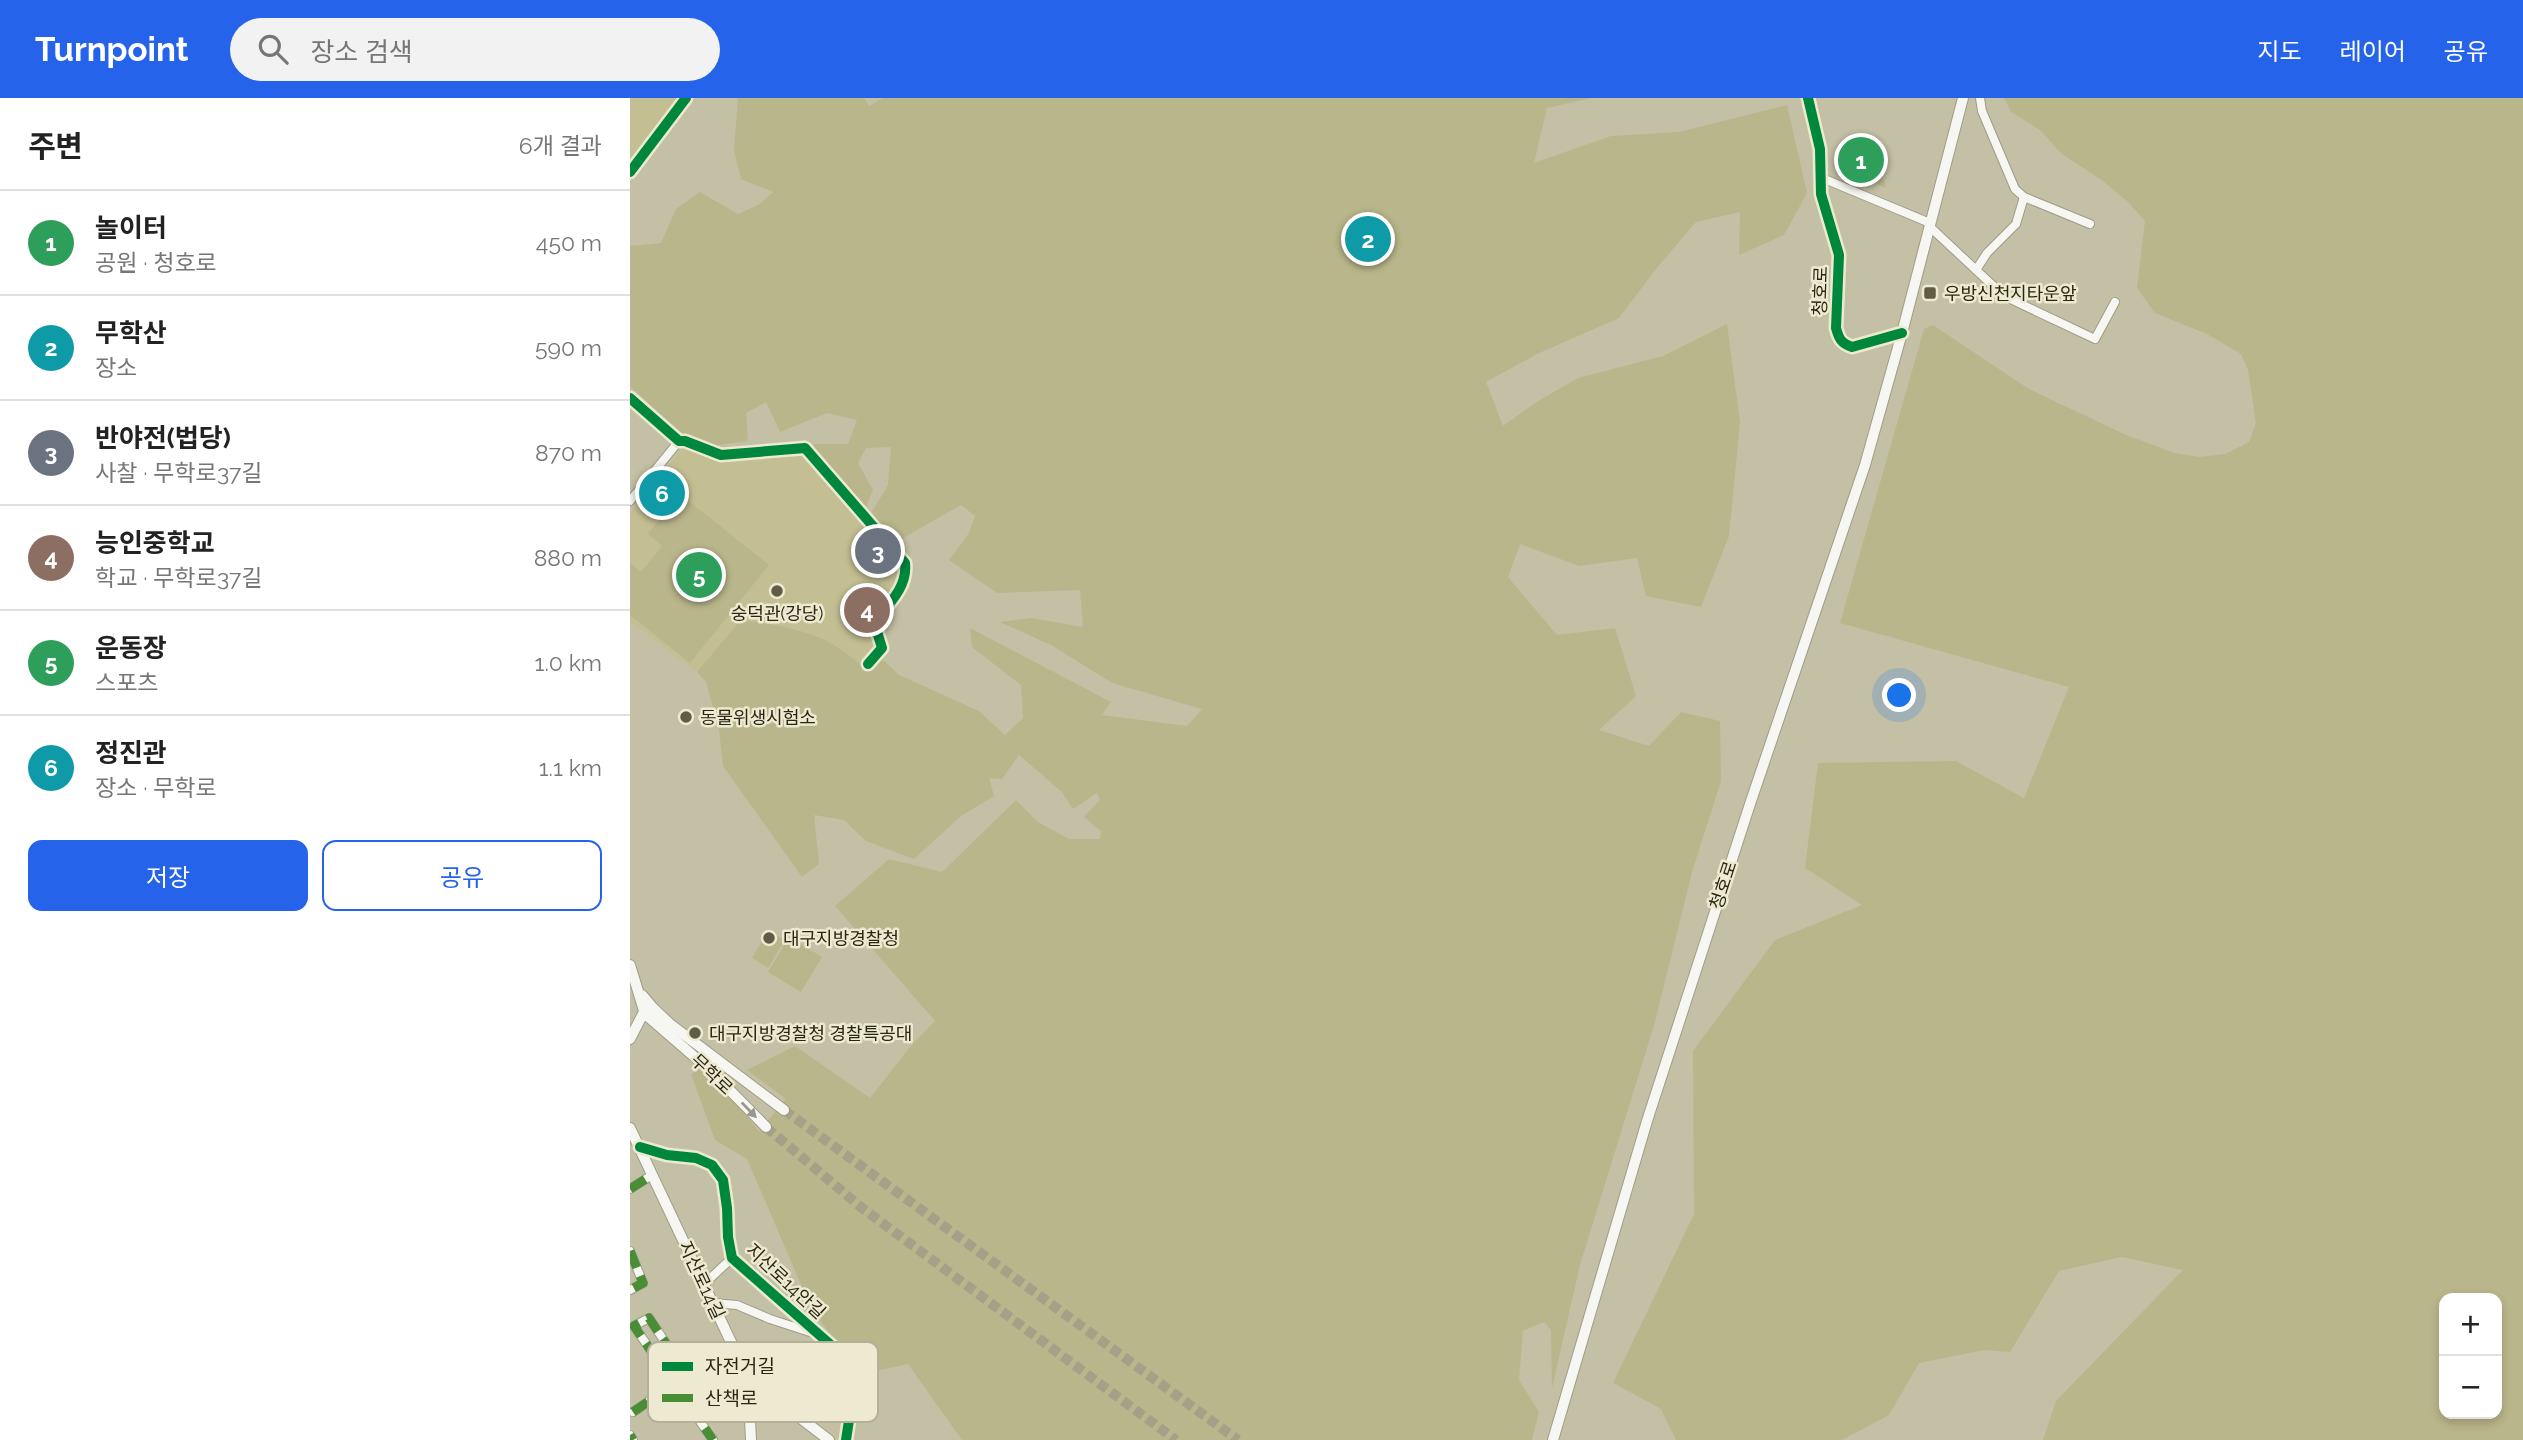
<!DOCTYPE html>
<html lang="ko">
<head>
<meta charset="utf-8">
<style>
	:root { --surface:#fff; --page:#f2f2f2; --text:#222; --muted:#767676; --line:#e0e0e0; --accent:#2563eb }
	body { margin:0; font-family:Raleway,"Noto Sans KR",sans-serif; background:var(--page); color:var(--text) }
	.controls { position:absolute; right:21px; bottom:21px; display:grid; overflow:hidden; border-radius:14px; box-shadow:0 4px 10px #0003 }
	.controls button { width:63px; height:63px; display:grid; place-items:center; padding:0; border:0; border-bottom:2px solid var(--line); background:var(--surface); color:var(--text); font:35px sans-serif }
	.you { position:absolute; left:1270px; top:598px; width:24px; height:24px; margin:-18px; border:5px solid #fff; border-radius:50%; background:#1a73e8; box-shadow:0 0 0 10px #1a73e833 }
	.badge { display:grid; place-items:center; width:46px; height:46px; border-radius:50%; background:var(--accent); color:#fff; font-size:23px; font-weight:700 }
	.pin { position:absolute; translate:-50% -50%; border:4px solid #fff; box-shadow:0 2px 7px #0006 }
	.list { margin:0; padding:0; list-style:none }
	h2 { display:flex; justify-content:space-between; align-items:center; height:91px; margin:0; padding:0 28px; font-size:30px }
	h2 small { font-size:23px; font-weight:400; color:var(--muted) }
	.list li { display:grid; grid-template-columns:46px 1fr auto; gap:21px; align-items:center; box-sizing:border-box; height:105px; padding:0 28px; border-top:2px solid var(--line) }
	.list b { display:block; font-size:26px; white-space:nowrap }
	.list p { margin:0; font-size:23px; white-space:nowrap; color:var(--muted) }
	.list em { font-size:23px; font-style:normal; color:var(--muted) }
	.actions { display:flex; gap:14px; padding:21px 28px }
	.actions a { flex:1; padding:16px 0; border:2px solid var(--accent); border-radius:14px; text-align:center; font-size:24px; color:var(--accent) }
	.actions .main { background:var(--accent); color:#fff }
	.icon { flex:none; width:38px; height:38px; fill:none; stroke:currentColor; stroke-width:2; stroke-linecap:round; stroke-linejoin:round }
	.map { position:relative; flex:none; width:1893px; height:1342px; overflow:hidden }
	header { display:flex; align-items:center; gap:42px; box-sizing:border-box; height:98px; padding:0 35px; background:var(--accent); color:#fff }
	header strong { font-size:33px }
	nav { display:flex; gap:38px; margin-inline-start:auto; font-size:24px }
	.search { width:490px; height:63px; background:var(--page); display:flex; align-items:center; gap:18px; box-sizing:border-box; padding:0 24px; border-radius:38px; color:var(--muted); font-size:26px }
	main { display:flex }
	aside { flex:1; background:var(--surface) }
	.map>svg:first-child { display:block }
</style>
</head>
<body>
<header>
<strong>Turnpoint</strong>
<div class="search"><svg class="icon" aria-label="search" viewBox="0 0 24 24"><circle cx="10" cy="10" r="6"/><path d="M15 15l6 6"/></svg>장소 검색</div>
<nav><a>지도</a><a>레이어</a><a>공유</a></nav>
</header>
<main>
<aside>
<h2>주변<small>6개 결과</small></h2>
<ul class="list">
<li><span class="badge" style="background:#2e9e5b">1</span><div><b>놀이터</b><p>공원 · 청호로</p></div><em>450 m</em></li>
<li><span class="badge" style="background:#0f9aa8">2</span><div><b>무학산</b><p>장소</p></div><em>590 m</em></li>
<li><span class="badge" style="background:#6b7280">3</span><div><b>반야전(법당)</b><p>사찰 · 무학로37길</p></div><em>870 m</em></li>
<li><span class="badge" style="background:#8d6e63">4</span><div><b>능인중학교</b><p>학교 · 무학로37길</p></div><em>880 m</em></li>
<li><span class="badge" style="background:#2e9e5b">5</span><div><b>운동장</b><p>스포츠</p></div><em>1.0 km</em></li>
<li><span class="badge" style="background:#0f9aa8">6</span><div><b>정진관</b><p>장소 · 무학로</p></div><em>1.1 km</em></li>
</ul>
<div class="actions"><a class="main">저장</a><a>공유</a></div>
</aside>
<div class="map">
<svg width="1893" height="1342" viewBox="0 0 1893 1342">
	<rect width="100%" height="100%" fill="#c3c0a5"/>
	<g fill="#c4bf93">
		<polygon points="0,0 49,0 0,65"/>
		<polygon points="54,349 87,357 116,359 176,354 267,461 270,487 242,522 247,552 234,568 200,545 187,539 123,523 111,523 67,574 0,523 0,416"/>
	</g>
	<g fill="#bab68b" fill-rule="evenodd">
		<path d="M108,0H234L239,8L253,0H961L917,10L904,65L981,38L1049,34L1157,7L1177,95L1154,137L1109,157L1110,114L1066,124L1026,171L989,220L907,256L856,284L873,328L905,305L948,280L1033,258L1097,226L1110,324L1099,438L1071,509L1016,498L1007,460L949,468L890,446L878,479L927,537L985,530L1006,598L969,632L1019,648L1051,614L1090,623L1091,683L1062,774L1025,924L950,1167L922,1290L921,1232L914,1224L893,1233L889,1282L909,1314L902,1342H332L278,1266L230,1276L182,1212L117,1061L85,1042L61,976L71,970L88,985L129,1033L156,1001L117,972L165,948L240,1000L280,949L305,923L205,808L259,761L312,774L386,702L408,724L439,741H470L471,733L454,719L470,702L467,695L443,711L432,694L389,657L372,681L359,680L364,698L331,718L284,761L236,743L214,722L184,717L189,766L172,779L93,668L89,631L76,584L67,574L110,523C134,523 181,533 202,546C213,552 223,561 234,568L246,555L269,577L349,613L375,637L393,620L391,587L342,549L340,530L481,604L472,617L557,628L572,611L482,585L423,548L370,524L401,520L453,529L450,492L367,495L319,462L339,435L345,418L331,407L266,444L241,415L258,387L261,349L236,350L228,365L243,392L235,411L190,364L183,346H218L227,322L197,315L150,334L136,304L116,315L118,343L81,348L53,337L0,288V148L31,145L46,111L70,94L108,116L130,106L143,94L111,81L104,52Z"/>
		<path d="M1374,0H1893V1342H1413L1426,1303L1553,1172L1492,1159L1429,1173L1380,1254L1354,1252L1289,1265L1259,1317L1212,1342H1046L1031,1311L983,1285L1064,1116L1063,953L1145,842L1232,807L1175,770L1188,665L1326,663L1394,700L1439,589L1210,525L1294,231L1303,227L1399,291L1494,336L1544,355L1570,359L1595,356L1619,344L1626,325L1618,272L1611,256L1577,236L1525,215L1507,190L1515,123L1498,104L1473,83L1432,56L1410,32L1381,14ZM1814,1200H1867V1316H1814Z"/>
		<polygon points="1241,44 1256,90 1217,71 1211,54"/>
		<polygon points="50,396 139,467 60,565 0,517 0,465 11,474 32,448 18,436"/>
		<polygon points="138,833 155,842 138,870 122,860"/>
		<polygon points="159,839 192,859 171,894 138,874"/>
	</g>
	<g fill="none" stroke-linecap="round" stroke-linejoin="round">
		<g stroke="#a4a188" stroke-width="10" stroke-dasharray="10 5" stroke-linecap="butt">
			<polyline points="154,1012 608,1342"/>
			<polyline points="136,1029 232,1110 546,1342"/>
		</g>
		<g stroke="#9f9c87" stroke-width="10">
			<g id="street">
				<path d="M1178,0L1190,51L1191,96L1209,157L1206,230C1209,241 1211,245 1222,249L1272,235"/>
				<polyline points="1350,0 1352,13 1385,91 1394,99 1460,126"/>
				<polyline points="0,74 56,0"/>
				<polyline points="1192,80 1300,125"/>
				<polyline points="1299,128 1374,198 1465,241 1485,204"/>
				<polyline points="1346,172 1357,155 1386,126 1394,99"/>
				<path d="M0,300L49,343H55L91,357L175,350L275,465C278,489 258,507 244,524L252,550L238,566"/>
				<polyline points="0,403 49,343"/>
				<polyline points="10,1049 37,1057 66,1060 82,1067 93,1082 97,1110 98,1139 102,1160 227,1270 216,1342"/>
				<polyline points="0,1091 22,1077"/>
				<polyline points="0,1153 13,1185 0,1192"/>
				<polyline points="74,1186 102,1160"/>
				<polyline points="83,1205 107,1207 140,1221 183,1235"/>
				<polyline points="44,1286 83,1342"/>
				<polyline points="3,1314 44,1286 4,1228 19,1220 45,1259 31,1267"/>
				<polyline points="0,1337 3,1342"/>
			</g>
		</g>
		<g stroke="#9f9c87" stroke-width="12">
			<g id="secondary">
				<polyline points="0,867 15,916 82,974 136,1029"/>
				<polyline points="12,897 23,910 40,926 154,1012"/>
				<polyline points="0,941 16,910"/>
				<polyline points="0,1030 118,1280 199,1342"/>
				<polyline points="118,1280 121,1342"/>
				<polyline points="923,1342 1017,1023 1120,706 1235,367 1272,235 1333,0"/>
			</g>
		</g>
		<use href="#street" stroke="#f6f6f2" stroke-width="8"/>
		<use href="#secondary" stroke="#f6f6f2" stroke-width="10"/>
		<g stroke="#4a8d37" stroke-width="9" stroke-dasharray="18 9" stroke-linecap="butt">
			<polyline points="0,1091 22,1077"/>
			<polyline points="0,1153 13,1185 0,1192"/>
			<polyline points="44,1286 83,1342"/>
			<polyline points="3,1314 44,1286 4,1228 19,1220 45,1259 31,1267"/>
			<polyline points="0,1337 3,1342"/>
		</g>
		<g stroke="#edead1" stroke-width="15">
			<g id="cycleway">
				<path d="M1178,0L1190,51L1191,96L1209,157L1206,230C1209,241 1211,245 1222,249L1272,235"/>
				<polyline points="0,74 56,0"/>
				<path d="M0,300L49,343H55L91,357L175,350L275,465C278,489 258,507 244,524L252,550L238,566"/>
				<polyline points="10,1049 37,1057 66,1060 82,1067 93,1082 97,1110 98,1139 102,1160 227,1270 216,1342"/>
			</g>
		</g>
		<use href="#cycleway" stroke="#00873e" stroke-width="10"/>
	</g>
	<defs><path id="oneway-solid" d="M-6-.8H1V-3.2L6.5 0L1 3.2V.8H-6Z" transform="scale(1.75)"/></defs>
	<use fill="#9a998e" href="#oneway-solid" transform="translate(119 1012) rotate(46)"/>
	<g fill="#5f5d46" stroke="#edead1" stroke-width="2.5">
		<rect x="1293" y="188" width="14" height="14" rx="3.5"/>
		<circle cx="147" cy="493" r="7"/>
		<circle cx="56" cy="619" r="7"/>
		<circle cx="139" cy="840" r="7"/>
		<circle cx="65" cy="935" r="7"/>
	</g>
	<g text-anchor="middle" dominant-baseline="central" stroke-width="5" stroke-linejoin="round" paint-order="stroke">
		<g font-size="18" fill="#292713" stroke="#edead1">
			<text transform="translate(1190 193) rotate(-88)">청호로</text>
			<text transform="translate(1093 787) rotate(-72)">청호로</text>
			<text transform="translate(82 976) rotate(43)">무학로</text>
			<text transform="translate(72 1182) rotate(65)">지산로14길</text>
			<text transform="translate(156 1183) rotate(43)">지산로14안길</text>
		</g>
		<g font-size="18" fill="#292713" stroke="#edead1" text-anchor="start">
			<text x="1314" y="195">우방신천지타운앞</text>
			<text x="147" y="515" text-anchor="middle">숭덕관(강당)</text>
			<text x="70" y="619">동물위생시험소</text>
			<text x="153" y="840">대구지방경찰청</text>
			<text x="79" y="935">대구지방경찰청 경찰특공대</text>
		</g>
	</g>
	<rect x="18" y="1244" width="230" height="80" rx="10" fill="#edead1" stroke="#b2b098" stroke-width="2"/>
	<rect x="32" y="1264" width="31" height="9" fill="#00873e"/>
	<rect x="32" y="1296" width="31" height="8" fill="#4a8d37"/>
	<g font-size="19" fill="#292713">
		<text x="75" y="1275">자전거길</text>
		<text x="75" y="1307">산책로</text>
	</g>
</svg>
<div class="controls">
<button>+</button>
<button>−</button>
</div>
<div class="you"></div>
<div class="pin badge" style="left:1231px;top:62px;background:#2e9e5b">1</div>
<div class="pin badge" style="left:738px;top:141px;background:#0f9aa8">2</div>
<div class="pin badge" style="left:248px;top:453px;background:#6b7280">3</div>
<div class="pin badge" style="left:237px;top:512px;background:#8d6e63">4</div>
<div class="pin badge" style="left:69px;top:477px;background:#2e9e5b">5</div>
<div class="pin badge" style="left:32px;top:395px;background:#0f9aa8">6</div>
</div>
</main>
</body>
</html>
